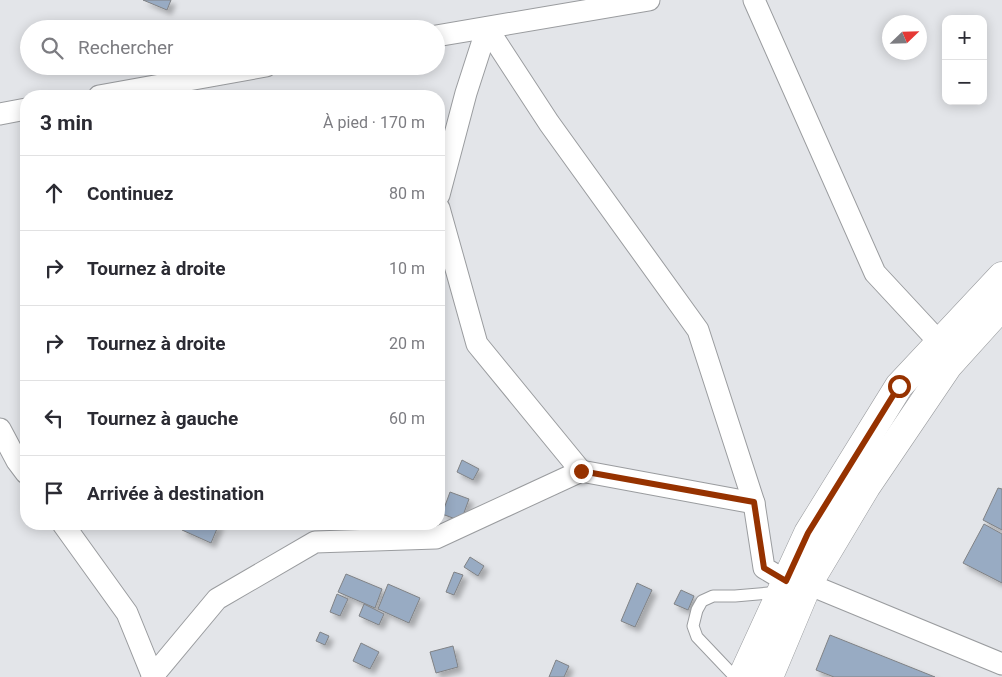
<!DOCTYPE html>
<html lang="fr">
<head>
<meta charset="utf-8">
<style>
	:root { --surface:#fff; --page:#f2f2f3; --text:#2b2b33; --muted:#7c7c81; --line:#e1e1e2 }
	body { margin:0; font-family:Roboto,sans-serif; background:var(--page); color:var(--text) }
	.controls { position:absolute; right:15px; top:15px; display:grid; overflow:hidden; border-radius:10px; box-shadow:0 2px 12px #0003 }
	.controls button { width:45px; height:45px; display:grid; place-items:center; padding:0; border:0; border-bottom:1px solid var(--line); background:var(--surface); color:var(--text); font:25px sans-serif }
	.compass { position:absolute; left:882px; top:15px; width:45px; height:45px; border-radius:50%; background:var(--surface); box-shadow:0 2px 12px #0003; rotate:67deg }
	.stop { position:absolute; width:15px; height:15px; margin:-11px; border:4px solid #963200; border-radius:50%; background:#fff }
	.stop.end { background:#963200; border-color:#fff; box-shadow:0 1px 5px #0008 }
	.list { margin:0; padding:0; list-style:none }
	h2 { display:flex; justify-content:space-between; align-items:center; height:65px; margin:0; padding:0 20px; font-size:21px }
	h2 small { font-size:16px; font-weight:400; color:var(--muted) }
	.list li { display:grid; grid-template-columns:32px 1fr auto; gap:15px; align-items:center; box-sizing:border-box; height:75px; padding:0 20px; border-top:1px solid var(--line) }
	.list b { display:block; font-size:19px; white-space:nowrap }
	.list em { font-size:16px; font-style:normal; color:var(--muted) }
	.icon { flex:none; width:28px; height:28px; fill:none; stroke:currentColor; stroke-width:2; stroke-linecap:round; stroke-linejoin:round }
	.map { position:relative; flex:none; width:1002px; height:677px; overflow:hidden }
	.search { position:absolute; background:var(--surface); box-shadow:0 2px 12px #0003; left:20px; top:20px; width:425px; height:55px; display:flex; align-items:center; gap:12px; box-sizing:border-box; padding:0 18px; border-radius:28px; color:var(--muted); font-size:19px }
	.panel { position:absolute; background:var(--surface); box-shadow:0 2px 12px #0003; left:20px; top:90px; width:425px; height:440px; border-radius:20px }
	.map>svg:first-child { display:block }
</style>
</head>
<body>
<div class="map">
<svg width="1002" height="677" viewBox="0 0 1002 677">
	<defs>
		<filter id="shadow"><feDropShadow dx="4.5" dy="4.5" stdDeviation="2.5" flood-color="#0004"/></filter>
	</defs>
	<rect width="100%" height="100%" fill="#e3e5e9"/>
	<g fill="#98abc3" stroke="#808285" filter="url(#shadow)">
		<polygon points="143,0 171,0 167,10"/>
		<polygon points="462,460 479,469 473,480 457,472"/>
		<polygon points="998,488 1002,489 1002,530 983,520"/>
		<polygon points="450,492 469,499 461,521 442,514"/>
		<polygon points="185,524 219,524 211,543 182,530"/>
		<polygon points="984,524 1002,534 1002,583 963,563"/>
		<polygon points="470,557 484,566 478,576 464,567"/>
		<polygon points="454,572 463,575 454,595 446,592"/>
		<polygon points="346,574 382,589 375,608 338,592"/>
		<polygon points="637,583 652,590 635,627 621,621"/>
		<polygon points="388,584 420,598 409,623 378,609"/>
		<polygon points="681,590 694,596 688,610 674,604"/>
		<polygon points="337,594 348,599 340,616 330,612"/>
		<polygon points="364,604 384,614 379,625 359,616"/>
		<polygon points="320,632 329,636 325,645 316,641"/>
		<polygon points="830,635 935,677 834,677 816,670"/>
		<polygon points="361,643 379,652 370,669 353,661"/>
		<polygon points="453,646 458,667 436,673 430,652"/>
		<polygon points="556,660 569,666 564,677 549,677"/>
	</g>
	<g fill="none" stroke-linecap="round" stroke-linejoin="round">
		<g stroke="#9a9c9f" stroke-width="13">
			<polyline id="service" points="735,677 697,637 693,626 697,610 702,601 713,596 735,596 780,592"/>
		</g>
		<g stroke="#9a9c9f" stroke-width="23">
			<g id="minor">
				<polyline points="754,0 875,273 940,343"/>
				<polyline points="487,28 549,123 698,330 754,503 764,568 786,581 808,584 1002,664"/>
				<polyline points="436,36 649,0"/>
				<polyline points="99,96 266,66"/>
				<polyline points="0,114 26,109"/>
				<polyline points="439,195 466,93 487,28"/>
				<polyline points="439,208 477,344 581,471"/>
				<polyline points="0,429 17,461 26,473"/>
				<polyline points="63,524 127,613 153,677"/>
				<polyline points="152,677 217,599 315,542 436,538 581,471 754,503"/>
			</g>
		</g>
		<g stroke="#9a9c9f" stroke-width="29">
			<g id="primary">
				<polyline points="742,677 808,533 899,386 1002,276"/>
				<polyline points="769,677 808,584 866,487 948,366 1002,306"/>
			</g>
		</g>
		<use href="#service" stroke="#fff" stroke-width="11"/>
		<use href="#minor" stroke="#fff" stroke-width="21"/>
		<use href="#primary" stroke="#fff" stroke-width="28"/>
	</g>
	<g fill="none" stroke-linecap="round" stroke-linejoin="round">
		<polyline stroke="#963200" stroke-width="6" points="581,471 754,502 764,568 786,581 808,533 899,386"/>
	</g>
</svg>
<div class="controls">
<button>+</button>
<button>−</button>
</div>
<svg class="compass" viewBox="-18 -18 36 36"><path d="M0-13l5 13h-10z" fill="#e53935"/><path d="M0 13l5-13h-10z" fill="#7c7c81"/></svg>
<div class="stop" style="left:899px;top:386px"></div>
<div class="stop end" style="left:581px;top:471px"></div>
<div class="search"><svg class="icon" aria-label="search" viewBox="0 0 24 24"><circle cx="10" cy="10" r="6"/><path d="M15 15l6 6"/></svg>Rechercher</div>
<section class="panel">
<h2>3 min<small>À pied · 170 m</small></h2>
<ul class="list">
<li><svg class="icon" aria-label="ahead" viewBox="0 0 24 24"><path d="M12 20V5M6 11l6-6 6 6"/></svg><div><b>Continuez</b></div><em>80 m</em></li>
<li><svg class="icon" aria-label="right" viewBox="0 0 24 24"><path d="M7 20v-9h11M14 6l5 5-5 5"/></svg><div><b>Tournez à droite</b></div><em>10 m</em></li>
<li><svg class="icon" aria-label="right" viewBox="0 0 24 24"><path d="M7 20v-9h11M14 6l5 5-5 5"/></svg><div><b>Tournez à droite</b></div><em>20 m</em></li>
<li><svg class="icon" aria-label="left" viewBox="0 0 24 24"><path d="M17 20v-9H6M10 6l-5 5 5 5"/></svg><div><b>Tournez à gauche</b></div><em>60 m</em></li>
<li><svg class="icon" aria-label="arrive" viewBox="0 0 24 24"><path d="M6 21V4h12l-3 4 3 4H6"/></svg><div><b>Arrivée à destination</b></div></li>
</ul>
</section>
</div>
</body>
</html>
